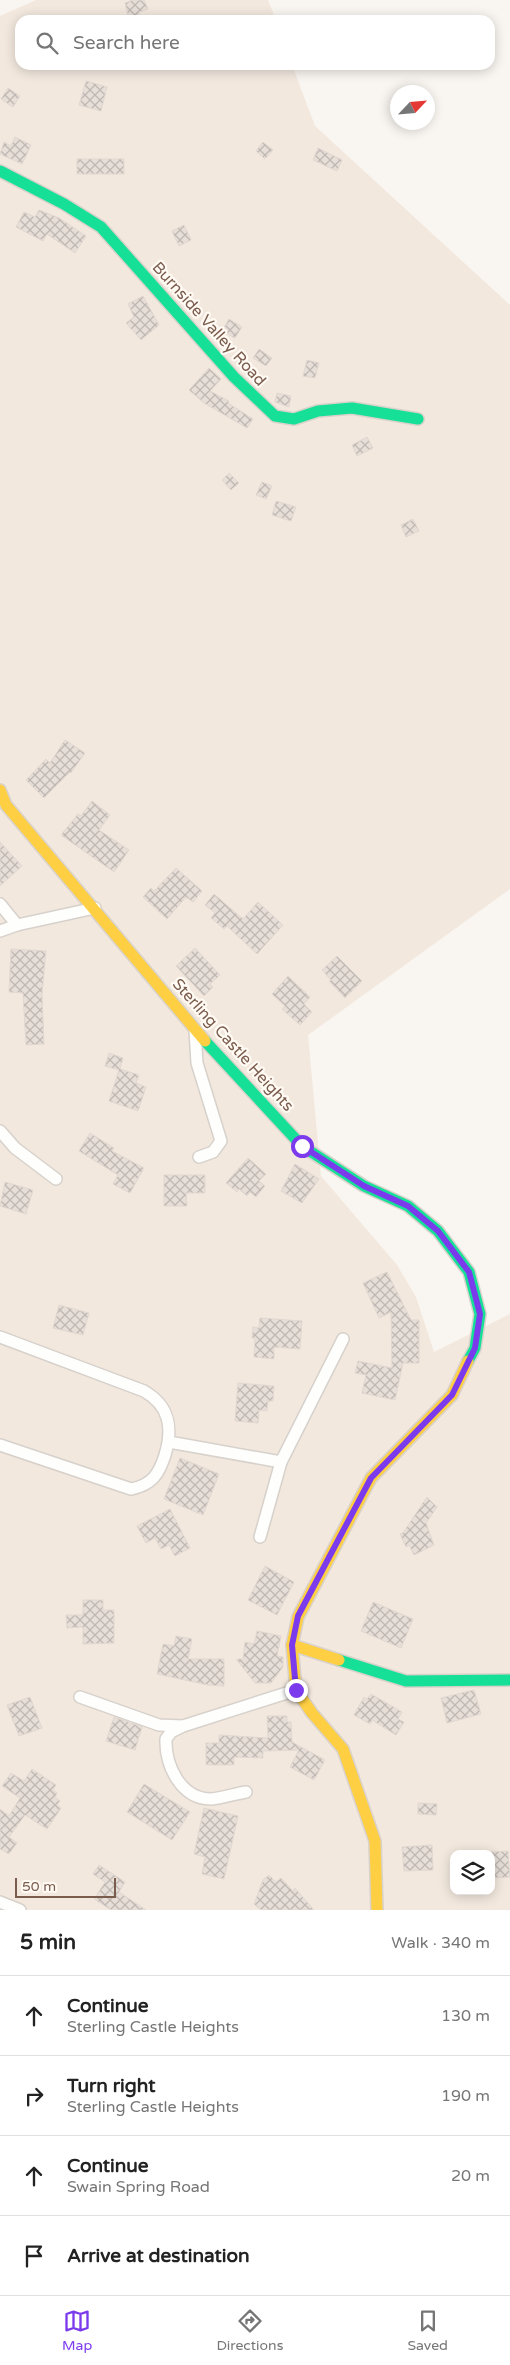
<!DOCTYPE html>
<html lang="en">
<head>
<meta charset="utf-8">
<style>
	:root { --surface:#fff; --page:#f2f2f2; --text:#222; --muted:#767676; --line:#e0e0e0; --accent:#7c3aed }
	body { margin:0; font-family:"Varela Round",sans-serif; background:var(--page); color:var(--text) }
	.controls { position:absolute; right:15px; bottom:15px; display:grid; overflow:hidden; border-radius:10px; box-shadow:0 2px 12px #0003 }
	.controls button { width:45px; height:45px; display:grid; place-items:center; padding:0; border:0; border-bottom:1px solid var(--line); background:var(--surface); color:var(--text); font:25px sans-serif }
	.compass { position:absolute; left:390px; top:85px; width:45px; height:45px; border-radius:50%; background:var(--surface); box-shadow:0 2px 12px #0003; rotate:64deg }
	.scale { position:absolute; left:15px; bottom:12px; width:101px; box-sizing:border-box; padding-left:5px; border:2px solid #7a5c4d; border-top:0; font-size:14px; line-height:18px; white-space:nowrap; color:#7a5c4d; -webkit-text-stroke:4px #fffaf3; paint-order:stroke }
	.stop { position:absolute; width:15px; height:15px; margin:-11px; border:4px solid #7c3aed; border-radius:50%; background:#fff }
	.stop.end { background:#7c3aed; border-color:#fff; box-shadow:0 1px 5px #0008 }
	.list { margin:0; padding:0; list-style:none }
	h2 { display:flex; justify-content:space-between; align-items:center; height:65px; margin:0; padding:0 20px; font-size:21px }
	h2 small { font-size:16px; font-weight:400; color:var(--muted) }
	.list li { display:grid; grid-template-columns:32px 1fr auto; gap:15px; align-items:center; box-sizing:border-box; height:80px; padding:0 20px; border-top:1px solid var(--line) }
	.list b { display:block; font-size:19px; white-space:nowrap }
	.list p { margin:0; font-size:16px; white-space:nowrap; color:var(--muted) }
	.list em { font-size:16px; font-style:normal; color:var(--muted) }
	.icon { flex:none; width:28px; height:28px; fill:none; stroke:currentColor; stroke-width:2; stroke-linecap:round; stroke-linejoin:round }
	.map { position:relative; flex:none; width:510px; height:1910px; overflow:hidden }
	.search { position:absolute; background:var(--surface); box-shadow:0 2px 12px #0003; left:15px; right:15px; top:15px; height:55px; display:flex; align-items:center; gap:12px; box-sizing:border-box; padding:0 18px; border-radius:15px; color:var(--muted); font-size:19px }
	.sheet { height:385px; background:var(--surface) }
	nav { display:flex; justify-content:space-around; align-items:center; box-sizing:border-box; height:70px; border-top:1px solid var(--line); background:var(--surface); font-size:14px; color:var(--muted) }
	nav a { display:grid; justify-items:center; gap:2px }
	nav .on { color:var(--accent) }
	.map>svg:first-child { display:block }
</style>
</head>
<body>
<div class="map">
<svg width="510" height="1910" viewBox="0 0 510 1910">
	<defs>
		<pattern id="building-cross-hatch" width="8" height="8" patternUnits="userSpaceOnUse" patternTransform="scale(1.25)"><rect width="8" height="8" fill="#e6ded7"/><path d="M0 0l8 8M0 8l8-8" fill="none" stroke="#bfb7b1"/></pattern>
	</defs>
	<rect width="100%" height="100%" fill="#f9f5f0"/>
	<path fill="#f2e8de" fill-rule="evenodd" d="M36,0H268L276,20H20V65H292L315,126L510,305V889L308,1035L321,1176L397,1265L416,1297L434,1352L510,1314V1910H0V16ZM454,1854H491V1891H454Z"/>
	<g fill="url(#building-cross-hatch)" stroke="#e2d8d2">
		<polygon points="133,0 144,0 148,9 139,12 139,20 129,20 125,3"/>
		<polygon points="86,81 107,87 101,111 79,105"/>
		<polygon points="8,88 20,96 13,107 1,99"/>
		<polygon points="15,137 31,145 22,164 0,154 4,142 11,146"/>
		<polygon points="263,142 273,150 265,159 256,151"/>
		<polygon points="318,148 342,160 337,171 313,160"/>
		<rect x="77" y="159" width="47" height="15"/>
		<polygon points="39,210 59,218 86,236 75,253 47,234 43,241 16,227 24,212 35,217"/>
		<polygon points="184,225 191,240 179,246 172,231"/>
		<polygon points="143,296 159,325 141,340 126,323 134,317 128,304"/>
		<polygon points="229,319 242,327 235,338 222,331"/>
		<polygon points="259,349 272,358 266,366 253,358"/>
		<polygon points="307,360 319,363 315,378 303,376"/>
		<polygon points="209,368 221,379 210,391 229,401 228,403 253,419 247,428 204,403 189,390"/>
		<polygon points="277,393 291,396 289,407 275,402"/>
		<polygon points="367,437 373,448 357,456 352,445"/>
		<polygon points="229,473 239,483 231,490 222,480"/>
		<polygon points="262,482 272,486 266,499 256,495"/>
		<polygon points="276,501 296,507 291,521 272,515"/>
		<polygon points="413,519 419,531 406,537 401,525"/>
		<polygon points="65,740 85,753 71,773 70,772 44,798 26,780 46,759 50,763"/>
		<polygon points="92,801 110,815 99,830 129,850 114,872 61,835 78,814 81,816"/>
		<polygon points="0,842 22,866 0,886"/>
		<polygon points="176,868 202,891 193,902 186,897 167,919 143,897 151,888 154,891"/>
		<polygon points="214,894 243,919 258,902 283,925 257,954 227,926 224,929 211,918 215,913 205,905"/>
		<polygon points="195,948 220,975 210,984 213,987 204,996 176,966"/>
		<polygon points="11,949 46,951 42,994 44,1044 26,1045 23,993 9,992"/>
		<polygon points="337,956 362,981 345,998 329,981 331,980 322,970"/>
		<polygon points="288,976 310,997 304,1004 312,1012 300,1025 282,1009 285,1006 272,994"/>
		<polygon points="109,1053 123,1058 120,1069 139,1075 136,1083 146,1087 138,1111 109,1101 119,1070 105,1066"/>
		<polygon points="90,1133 114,1148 112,1151 144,1168 130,1193 113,1184 118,1175 79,1151"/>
		<polygon points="248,1158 266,1174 259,1181 265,1186 256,1197 250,1192 247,1196 239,1189 237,1192 226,1183"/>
		<polygon points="295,1164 319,1179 302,1203 281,1191"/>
		<polygon points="164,1175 205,1175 205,1193 186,1193 187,1206 164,1206"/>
		<polygon points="5,1182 33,1190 26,1214 0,1206"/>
		<polygon points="387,1272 411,1320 419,1320 419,1363 403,1363 395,1400 362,1393 366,1375 355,1373 358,1361 392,1368 391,1312 379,1318 363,1283"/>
		<polygon points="59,1305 89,1313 83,1335 53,1328"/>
		<polygon points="260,1318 302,1321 300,1349 274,1347 274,1359 254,1357 255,1338 252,1338 253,1327 259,1328"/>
		<polygon points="238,1383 274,1386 273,1401 268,1401 267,1411 259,1410 258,1423 235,1421"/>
		<polygon points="180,1458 219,1474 203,1515 164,1499"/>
		<polygon points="427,1497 437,1507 426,1523 434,1545 414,1555 409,1545 406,1547 400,1534 403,1533"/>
		<polygon points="170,1509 190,1548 175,1556 169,1545 161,1549 155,1538 146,1543 137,1526"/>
		<polygon points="265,1566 294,1582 277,1615 248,1600"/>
		<polygon points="83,1600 103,1600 103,1610 114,1610 114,1643 83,1644 83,1627 67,1628 66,1615 83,1615"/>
		<polygon points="373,1602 413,1619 401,1648 361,1631"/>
		<polygon points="257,1631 281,1636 277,1656 283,1657 283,1667 271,1683 255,1683 236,1659 243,1659 245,1642 254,1644"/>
		<polygon points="176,1636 192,1639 188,1659 224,1659 224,1686 208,1685 157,1674 163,1644 174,1646"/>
		<polygon points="474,1690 481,1714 447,1723 441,1698"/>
		<polygon points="371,1694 402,1712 398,1719 404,1722 396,1735 372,1720 370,1724 354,1715 364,1697 367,1699"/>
		<polygon points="30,1697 42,1728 19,1736 7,1705"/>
		<polygon points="267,1716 287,1716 287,1722 291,1722 292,1742 325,1760 314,1780 290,1767 299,1750 263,1751 263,1758 234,1757 234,1765 206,1765 206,1743 219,1743 219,1735 268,1738"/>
		<polygon points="114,1717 142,1727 135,1750 106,1741"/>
		<polygon points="32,1769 56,1785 53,1790 57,1793 55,1797 60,1801 57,1805 61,1808 47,1829 25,1815 9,1837 17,1843 9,1854 0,1849 0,1809 9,1816 20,1798 2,1786 11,1773 24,1781"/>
		<polygon points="144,1784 190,1812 172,1840 127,1812"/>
		<polygon points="418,1803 437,1804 436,1815 418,1814"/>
		<polygon points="204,1808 238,1816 224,1879 202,1874 205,1857 194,1854"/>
		<polygon points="432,1845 433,1870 404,1871 402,1847"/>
		<polygon points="508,1851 510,1877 491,1878 491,1852"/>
		<polygon points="99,1865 125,1882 119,1892 146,1910 111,1910 94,1899 105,1882 93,1874"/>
		<polygon points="269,1875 276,1882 281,1878 293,1891 295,1888 314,1910 261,1910 254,1904 263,1880"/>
	</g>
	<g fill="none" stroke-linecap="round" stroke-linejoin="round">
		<g stroke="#d7d1cb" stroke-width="14">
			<g id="street">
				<polyline points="0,904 17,925"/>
				<polyline points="0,931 17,925 95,908"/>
				<polyline points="195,1030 197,1063 221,1141 213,1152 199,1157"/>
				<polyline points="0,1131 15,1148 56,1179"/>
				<path d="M0,1337L144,1391C170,1406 173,1428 165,1455C159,1474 152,1485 131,1489L0,1445"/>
				<polyline points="169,1442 281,1462"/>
				<polyline points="260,1537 281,1462 343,1339"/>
				<polyline points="80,1697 159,1725 183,1726 296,1690"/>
				<path d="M183,1726L171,1732L166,1739C165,1764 180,1799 211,1799C222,1798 234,1794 246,1792"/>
				<polyline points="0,1902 20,1910"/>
			</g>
		</g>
		<g stroke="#d9d2cb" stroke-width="14">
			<g id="fast">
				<polyline points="0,171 64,204 101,227 234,377 275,416 294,419 318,411 352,408 418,419"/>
				<polyline points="205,1041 302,1146 364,1186 408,1206 438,1231 469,1272 480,1314 475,1348 468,1361"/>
				<polyline points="339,1660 406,1681 510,1680"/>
			</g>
		</g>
		<g stroke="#d9d2cb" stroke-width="14">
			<g id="slow">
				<polyline points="0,790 6,805 205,1041"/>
				<polyline points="292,1645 298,1617 371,1478 452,1395 468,1361"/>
				<polyline points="339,1660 292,1645 296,1690 312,1713 343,1749 375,1841 377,1910"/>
			</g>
		</g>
		<use href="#street" stroke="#fefefd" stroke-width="11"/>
		<use href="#fast" stroke="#16e098" stroke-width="11"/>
		<use href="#slow" stroke="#ffcf43" stroke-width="11"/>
	</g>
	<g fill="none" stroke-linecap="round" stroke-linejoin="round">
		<polyline stroke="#7c3aed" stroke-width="6" points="296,1690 292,1645 298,1616 371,1478 452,1395 475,1348 480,1314 469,1272 438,1231 408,1206 364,1186 302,1146"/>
	</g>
	<g text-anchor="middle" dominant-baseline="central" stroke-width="4.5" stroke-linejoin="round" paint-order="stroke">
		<g font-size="16" fill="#7a5c4d" stroke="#fffaf3">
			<text transform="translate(209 324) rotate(48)">Burnside Valley Road</text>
			<text transform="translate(233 1045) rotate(48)">Sterling Castle Heights</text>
		</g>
	</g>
</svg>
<div class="controls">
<button><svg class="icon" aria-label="layers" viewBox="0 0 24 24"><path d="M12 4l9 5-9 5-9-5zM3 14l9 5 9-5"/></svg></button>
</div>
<svg class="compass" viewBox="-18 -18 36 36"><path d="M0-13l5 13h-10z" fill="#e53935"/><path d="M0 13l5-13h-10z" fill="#767676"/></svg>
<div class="scale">50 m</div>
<div class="stop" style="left:302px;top:1146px"></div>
<div class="stop end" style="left:296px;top:1690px"></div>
<div class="search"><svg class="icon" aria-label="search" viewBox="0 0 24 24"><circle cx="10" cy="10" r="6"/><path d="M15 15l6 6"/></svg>Search here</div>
</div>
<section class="sheet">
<h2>5 min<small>Walk · 340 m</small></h2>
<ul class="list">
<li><svg class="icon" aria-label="ahead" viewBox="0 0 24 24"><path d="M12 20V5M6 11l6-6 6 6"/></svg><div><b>Continue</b><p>Sterling Castle Heights</p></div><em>130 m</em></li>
<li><svg class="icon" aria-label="right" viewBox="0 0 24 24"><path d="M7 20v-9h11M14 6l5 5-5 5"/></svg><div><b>Turn right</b><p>Sterling Castle Heights</p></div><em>190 m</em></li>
<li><svg class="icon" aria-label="ahead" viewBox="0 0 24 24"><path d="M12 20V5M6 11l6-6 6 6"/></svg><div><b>Continue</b><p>Swain Spring Road</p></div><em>20 m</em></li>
<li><svg class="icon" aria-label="arrive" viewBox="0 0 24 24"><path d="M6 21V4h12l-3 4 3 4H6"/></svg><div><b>Arrive at destination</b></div></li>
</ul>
</section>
<nav>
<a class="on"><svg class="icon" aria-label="map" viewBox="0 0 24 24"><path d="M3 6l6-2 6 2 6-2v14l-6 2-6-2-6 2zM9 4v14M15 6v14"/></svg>Map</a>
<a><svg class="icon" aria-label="directions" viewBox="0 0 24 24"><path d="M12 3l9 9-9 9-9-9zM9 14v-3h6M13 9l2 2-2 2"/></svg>Directions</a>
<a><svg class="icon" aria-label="saved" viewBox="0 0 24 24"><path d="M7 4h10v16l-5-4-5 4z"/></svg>Saved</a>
</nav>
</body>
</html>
